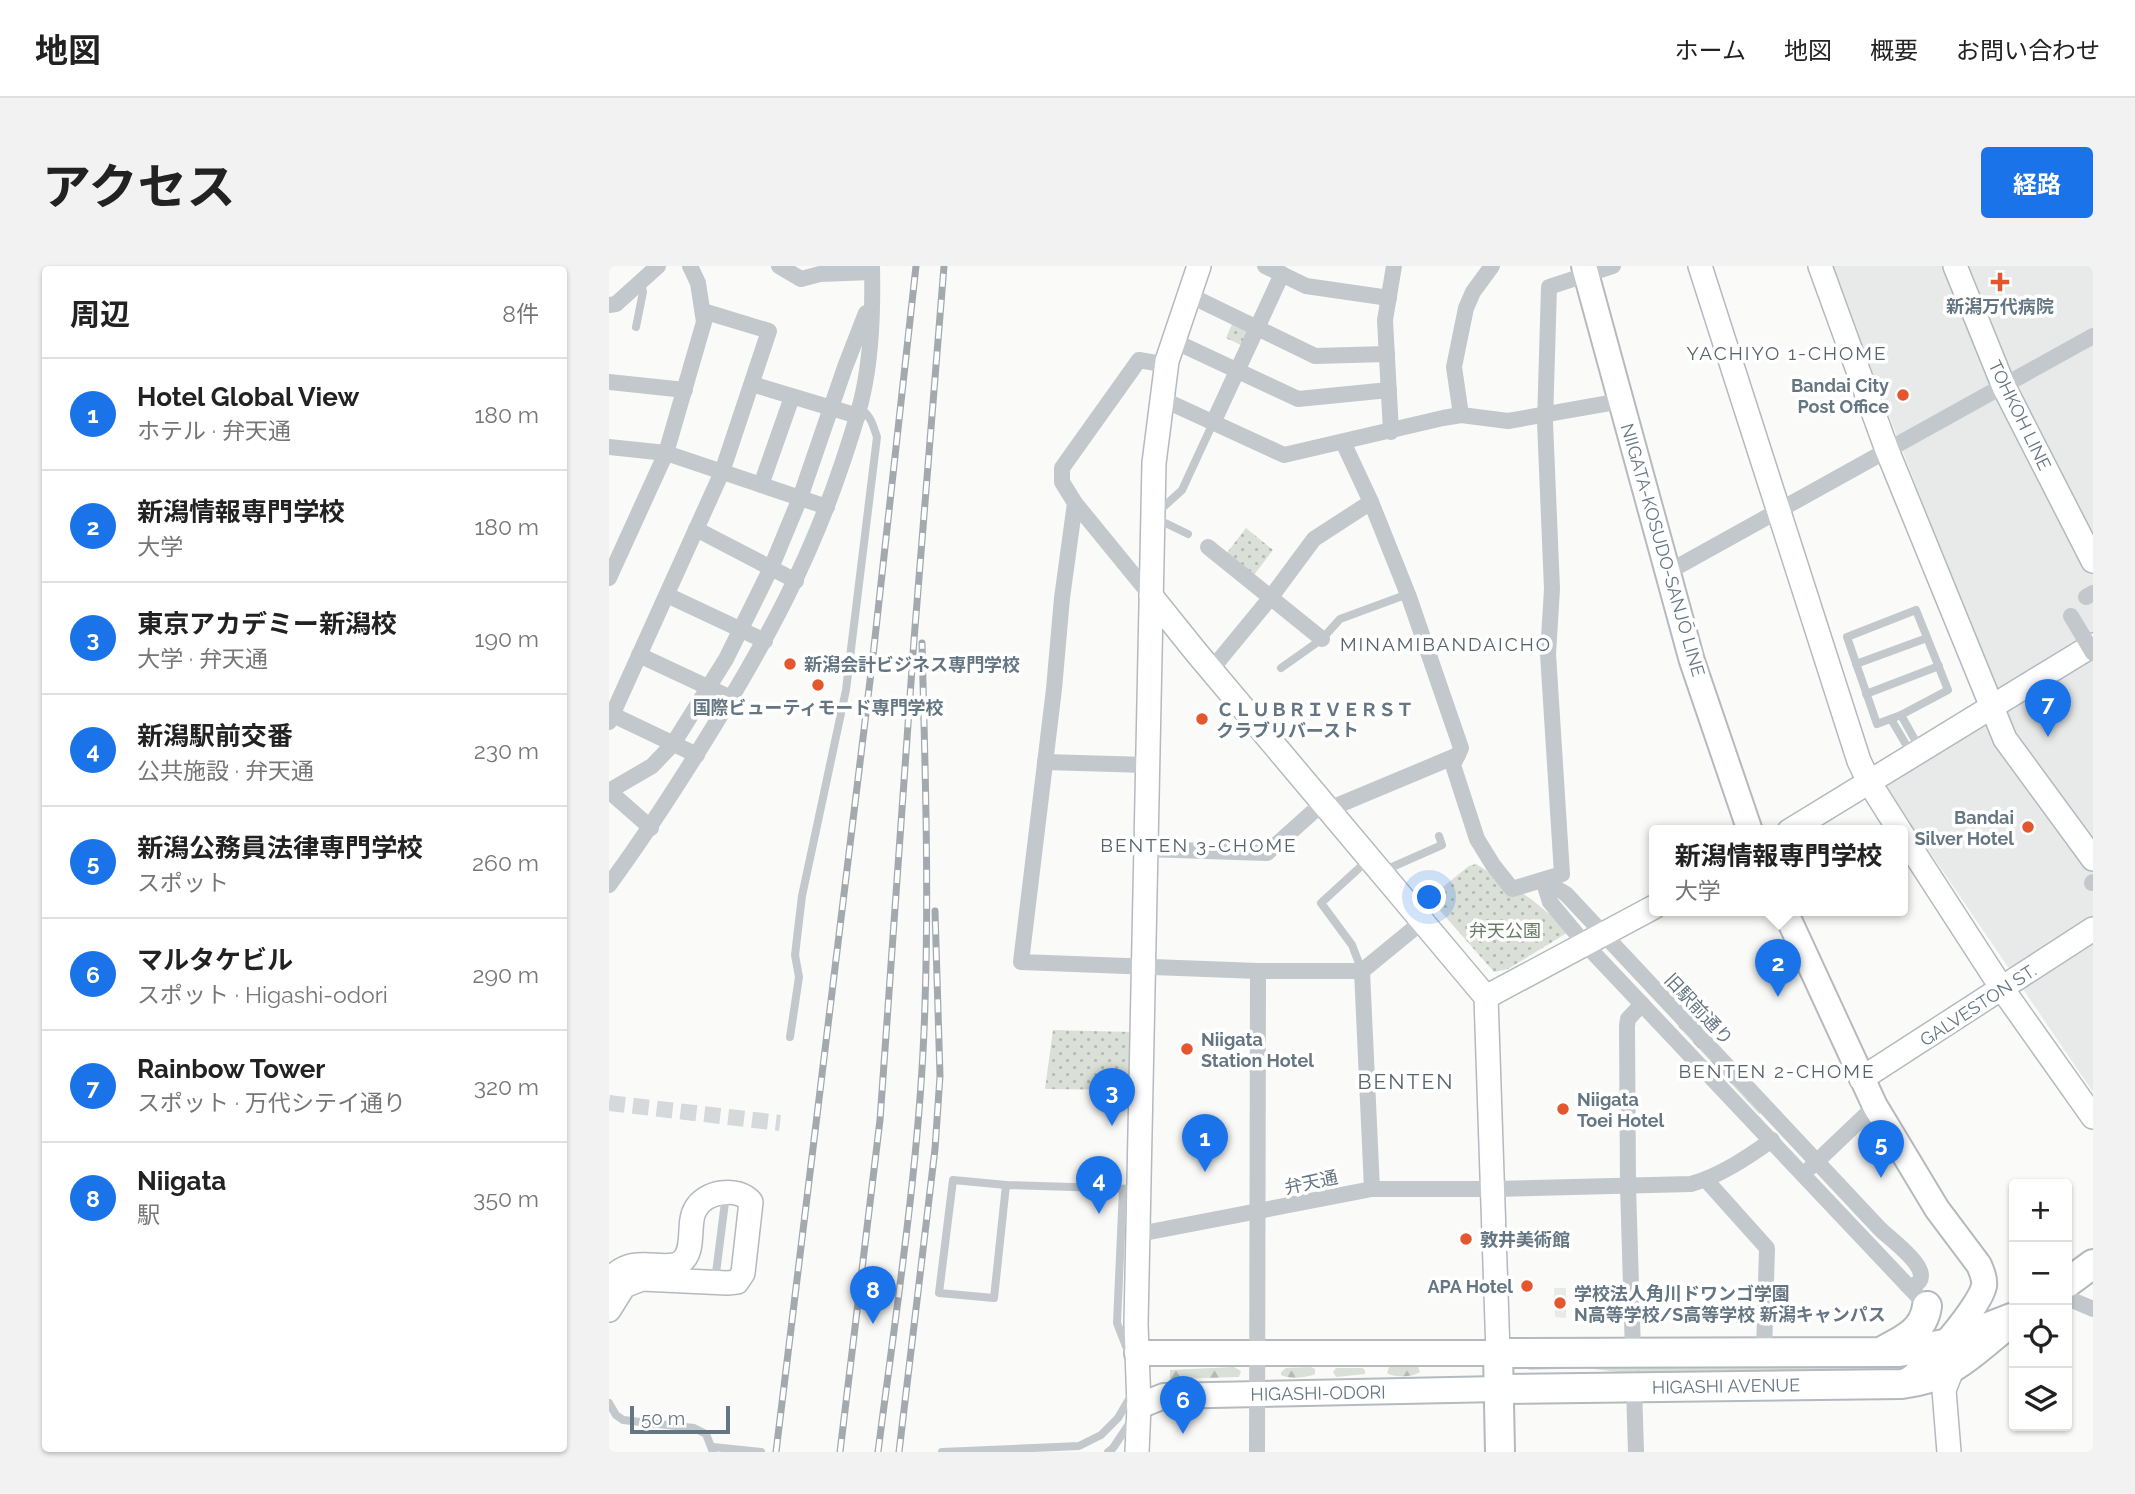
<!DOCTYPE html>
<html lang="ja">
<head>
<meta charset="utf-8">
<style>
	:root { --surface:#fff; --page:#f2f2f2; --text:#222; --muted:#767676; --line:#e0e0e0; --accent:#1a73e8 }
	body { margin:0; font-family:Raleway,"Noto Sans JP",sans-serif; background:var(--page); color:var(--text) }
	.controls { position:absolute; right:21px; bottom:21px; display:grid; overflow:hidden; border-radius:7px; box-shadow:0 2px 5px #0004 }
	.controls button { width:63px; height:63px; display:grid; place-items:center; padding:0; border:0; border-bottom:2px solid var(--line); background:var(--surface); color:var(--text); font:35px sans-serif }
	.scale { position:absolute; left:21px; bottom:18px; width:100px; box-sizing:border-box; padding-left:7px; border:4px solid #657683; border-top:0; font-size:19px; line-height:24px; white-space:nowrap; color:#657683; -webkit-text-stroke:5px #fff; paint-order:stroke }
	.you { position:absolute; left:821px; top:632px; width:24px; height:24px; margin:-18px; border:5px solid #fff; border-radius:50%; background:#1a73e8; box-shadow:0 0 0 10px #1a73e833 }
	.badge { display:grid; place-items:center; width:46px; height:46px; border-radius:50%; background:var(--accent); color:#fff; font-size:23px; font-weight:700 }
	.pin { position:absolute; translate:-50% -58px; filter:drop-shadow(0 2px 4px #0008) }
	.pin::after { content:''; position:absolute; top:37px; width:24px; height:21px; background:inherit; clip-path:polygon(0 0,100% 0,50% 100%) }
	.popup { position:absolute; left:1040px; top:559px; width:259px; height:91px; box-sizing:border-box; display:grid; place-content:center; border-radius:7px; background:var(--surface); filter:drop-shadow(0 2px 5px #0005); font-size:23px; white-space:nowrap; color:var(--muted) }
	.popup b { font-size:26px; color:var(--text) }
	.popup::after { content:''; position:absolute; left:50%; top:100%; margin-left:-14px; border:14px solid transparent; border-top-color:var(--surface) }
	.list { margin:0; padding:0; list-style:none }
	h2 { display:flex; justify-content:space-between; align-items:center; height:91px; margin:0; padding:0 28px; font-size:30px }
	h2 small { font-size:23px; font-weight:400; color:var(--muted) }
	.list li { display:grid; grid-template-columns:46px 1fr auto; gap:21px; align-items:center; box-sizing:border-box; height:112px; padding:0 28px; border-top:2px solid var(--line) }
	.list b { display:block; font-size:26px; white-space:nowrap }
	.list p { margin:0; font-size:23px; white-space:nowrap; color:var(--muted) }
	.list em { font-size:23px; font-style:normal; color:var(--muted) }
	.icon { flex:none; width:38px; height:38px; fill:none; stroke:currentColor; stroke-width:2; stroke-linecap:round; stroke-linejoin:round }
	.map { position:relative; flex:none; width:1484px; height:1186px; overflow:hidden; border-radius:7px }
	header { display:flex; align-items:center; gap:42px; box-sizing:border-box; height:98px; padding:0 35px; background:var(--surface); border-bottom:2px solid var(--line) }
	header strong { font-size:33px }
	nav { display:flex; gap:38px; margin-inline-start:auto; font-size:24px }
	.intro { display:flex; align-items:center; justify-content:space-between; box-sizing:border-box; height:168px; padding:0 42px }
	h1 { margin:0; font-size:49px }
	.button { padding:18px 32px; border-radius:7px; background:var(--accent); color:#fff; font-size:24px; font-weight:700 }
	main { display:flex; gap:42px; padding:0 42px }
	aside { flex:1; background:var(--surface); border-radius:7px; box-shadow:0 2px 5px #0004 }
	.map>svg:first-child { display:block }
</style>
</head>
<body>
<header>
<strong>地図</strong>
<nav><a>ホーム</a><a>地図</a><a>概要</a><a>お問い合わせ</a></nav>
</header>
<div class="intro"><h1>アクセス</h1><a class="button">経路</a></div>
<main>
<aside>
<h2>周辺<small>8件</small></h2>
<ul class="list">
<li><span class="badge">1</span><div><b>Hotel Global View</b><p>ホテル · 弁天通</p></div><em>180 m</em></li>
<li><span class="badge">2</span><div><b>新潟情報専門学校</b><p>大学</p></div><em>180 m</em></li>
<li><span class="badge">3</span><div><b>東京アカデミー新潟校</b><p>大学 · 弁天通</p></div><em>190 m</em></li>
<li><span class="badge">4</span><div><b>新潟駅前交番</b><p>公共施設 · 弁天通</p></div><em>230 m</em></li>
<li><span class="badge">5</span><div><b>新潟公務員法律専門学校</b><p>スポット</p></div><em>260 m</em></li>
<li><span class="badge">6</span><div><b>マルタケビル</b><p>スポット · Higashi-odori</p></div><em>290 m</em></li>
<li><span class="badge">7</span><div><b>Rainbow Tower</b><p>スポット · 万代シテイ通り</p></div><em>320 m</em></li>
<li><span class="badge">8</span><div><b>Niigata</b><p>駅</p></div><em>350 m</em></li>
</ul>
</aside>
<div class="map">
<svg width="1484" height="1186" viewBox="0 0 1484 1186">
	<defs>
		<pattern id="grass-dots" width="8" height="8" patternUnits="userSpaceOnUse" patternTransform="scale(1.75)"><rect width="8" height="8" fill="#dadfd7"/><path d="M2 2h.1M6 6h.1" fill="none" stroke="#b4b9b4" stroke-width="1.8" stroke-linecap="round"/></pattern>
		<pattern id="forest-firs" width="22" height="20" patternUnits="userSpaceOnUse" patternTransform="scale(1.75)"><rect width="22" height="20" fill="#dadfd7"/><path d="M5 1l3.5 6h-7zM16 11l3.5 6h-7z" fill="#b4b9b4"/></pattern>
	</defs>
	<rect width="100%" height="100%" fill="#fafaf8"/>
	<g fill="#e8e9e9">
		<polygon points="1223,0 1484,0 1484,826 1271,513 1391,440"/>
		<polygon points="945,1022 957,1022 957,1052 946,1051"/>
	</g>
	<g fill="url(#grass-dots)">
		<polygon points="624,56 642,64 634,80 617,72"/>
		<polygon points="637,262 664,284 645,309 617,288"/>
		<polygon points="867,598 922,633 961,665 899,703 885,706 820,632 860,600"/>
		<polygon points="444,764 523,766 524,824 436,823"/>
	</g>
	<g fill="url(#forest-firs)">
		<polygon points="1069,760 1072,760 1153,847 1150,848"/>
		<polygon points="1301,1093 1302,1101 1292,1106 1018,1107 976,1102 920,1104 918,1100"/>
		<polygon points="625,1101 632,1105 630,1111 561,1113 561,1104"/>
		<path d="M702,1101L706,1103V1108C698,1112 680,1113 672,1109V1106L677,1102Z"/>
		<path d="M780,1101H809L811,1106C805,1111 785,1112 778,1107Z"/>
		<polygon points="727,1102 753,1102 756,1104 756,1108 727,1111 724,1106"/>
	</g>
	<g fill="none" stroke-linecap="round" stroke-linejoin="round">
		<polyline stroke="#d5d9db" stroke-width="16" stroke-dasharray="16 8" stroke-linecap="butt" points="0,837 171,857"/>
		<g stroke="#b3babf" stroke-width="26">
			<g id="secondary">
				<polyline points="1091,0 1250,495 1260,516 1291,565"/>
				<polyline points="1211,0 1278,184 1396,473 1484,593"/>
				<polyline points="1346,0 1395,121 1484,295"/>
				<polyline points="542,330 587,386 877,731 889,1087"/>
				<polyline points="1180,565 1484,379"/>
				<polyline points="1293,568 1394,724 1484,851"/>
				<polyline points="877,731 1045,641"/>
				<polyline points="1252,813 1484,663"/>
				<path d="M0,1014C26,985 54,1008 72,996C87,985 78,958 86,944C95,925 129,920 142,936L134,1007L128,1016L118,1017L33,1013L15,1020L0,1044"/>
				<polyline points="528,1186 530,1140 527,1058 545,197 558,95 590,0"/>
				<polyline points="1340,1186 1335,1124 1347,1094"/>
			</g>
		</g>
		<g stroke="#b5babe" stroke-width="28">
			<g id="primary">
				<polyline points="975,0 1083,395 1141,565"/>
				<path d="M1176,645L1266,840L1328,943L1370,999C1373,1006 1376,1013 1375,1020C1370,1042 1313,1108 1293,1118"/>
				<polyline points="528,1087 889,1087"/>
				<polyline points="530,1140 555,1130 890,1123"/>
			</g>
		</g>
		<g stroke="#b4b9bd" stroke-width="32">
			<g id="highway">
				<polyline points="1458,1017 1484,998"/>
				<path d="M1277,1083C1296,1073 1315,1064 1318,1040"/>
				<path d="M890,1123L1292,1118C1337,1113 1359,1092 1392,1064"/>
				<polyline points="891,1186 889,1087 1290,1086 1335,1078 1405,1051"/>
			</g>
		</g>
		<g stroke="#c3c8cc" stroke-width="8">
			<polyline points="27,61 34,26 32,17"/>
			<polyline points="550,245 573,224 604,157"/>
			<polyline points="548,253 579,268"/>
			<polygon points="1307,344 1339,424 1292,449 1268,458 1238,371"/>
			<polyline points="1247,398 1318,372"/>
			<polyline points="672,402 713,373 731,353 799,328"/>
			<polyline points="1257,428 1330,400"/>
			<polyline points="1292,449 1311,483"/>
			<polyline points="1282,453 1302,487"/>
			<polyline points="774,605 833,579 830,570"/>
			<polyline points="753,705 743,679 712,637 759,594"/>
			<path d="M181,771L190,711L186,689L193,630L237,424L268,171C264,160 262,148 250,143"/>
			<polyline points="397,919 385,1032 330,1027 344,914 397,919 527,923"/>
			<polyline points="514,923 508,1057 520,1088"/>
			<polyline points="106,1015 116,936 112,931"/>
			<polyline points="0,1137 7,1149 14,1154 85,1162 97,1168 104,1186"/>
			<polyline points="104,1181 152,1186"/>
			<polyline points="333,1186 470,1180 492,1169 509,1152 523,1128"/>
			<polyline points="499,1186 504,1182 522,1155"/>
		</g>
		<g stroke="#c3c8cc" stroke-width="16">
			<polyline points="170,0 192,13 211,8 263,6"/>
			<polyline points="656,0 697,20 780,32"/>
			<polyline points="580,29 706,90 778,88"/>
			<polyline points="0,39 7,38 49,0"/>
			<polyline points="565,75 689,133 780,124"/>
			<polyline points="0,116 76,124"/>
			<polyline points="143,118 249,150"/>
			<polyline points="553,133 675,189 834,152 852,149 899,155 1012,135"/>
			<polyline points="852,149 845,101 857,42 864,26 883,0"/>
			<polyline points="604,157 673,8"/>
			<polyline points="782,166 776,54 785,0"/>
			<polyline points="734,176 762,236 800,331 852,482 844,499 868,573 884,599 903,623 953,608 939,388 943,323 936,156 940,21 1004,0"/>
			<polyline points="0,181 57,187 218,241"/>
			<polyline points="152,219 183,131"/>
			<polyline points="466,237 453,332 445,423 412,696 649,705 753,705 814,655"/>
			<polyline points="87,263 187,315"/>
			<polyline points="599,281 713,373"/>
			<polyline points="1059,306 1484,70"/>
			<polyline points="0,312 57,187 95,56 89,17 81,0"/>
			<polyline points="58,329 156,375"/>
			<polyline points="542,330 466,237 453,216 453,202 530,94 558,99"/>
			<polyline points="1477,331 1484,327"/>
			<polyline points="30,389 122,432"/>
			<polyline points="602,404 662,331 705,273 762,236"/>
			<polyline points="4,449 88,489"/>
			<polyline points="0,456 113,206 160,65 94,45"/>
			<polyline points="436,496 538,499"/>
			<polyline points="0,525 43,500 64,478 117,393 162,302 191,232 236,101 257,47"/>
			<polyline points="0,525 42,562"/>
			<polyline points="720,543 849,489"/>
			<polyline points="536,583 658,587 715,536"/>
			<polyline points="934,614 941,636 976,678 1318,1040"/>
			<path d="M934,614L957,628L1271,963C1282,974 1331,1008 1304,1020L1298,1019"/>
			<polyline points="1483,617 1484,616"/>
			<path d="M0,619C38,567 72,514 105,460C158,374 201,294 233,198C241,174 249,151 254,127C263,86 264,42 263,0"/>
			<polyline points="753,705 763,923"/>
			<polyline points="1202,901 1266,840"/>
			<polyline points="1097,914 1158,982 1155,1086"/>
			<path d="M530,968L763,923H884L1082,918C1111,910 1139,891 1163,874"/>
			<polyline points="1458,1032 1484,1043"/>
			<polyline points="1024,1086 1019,920 1018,760 1019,753 1033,738"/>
			<polyline points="1025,1122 1027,1186"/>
			<polyline points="648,1186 649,705"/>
		</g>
		<use href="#secondary" stroke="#fff" stroke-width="23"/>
		<use href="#primary" stroke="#fff" stroke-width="24"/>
		<use href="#highway" stroke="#fff" stroke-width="28"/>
		<g stroke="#a2aab0" stroke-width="7">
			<g id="rail">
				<polyline points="167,1186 264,390 307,0"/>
				<polyline points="231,1186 271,854 305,374 335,0"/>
				<path d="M269,1186C288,1037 312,887 316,737C320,617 316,497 313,377"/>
				<polyline points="290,1186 326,883 331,810 326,645"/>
			</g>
		</g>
		<use href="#rail" stroke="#fff" stroke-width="4.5" stroke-dasharray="13" stroke-linecap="butt"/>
		<polyline stroke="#c3c8cc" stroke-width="16" points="1462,350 1484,387"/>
	</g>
	<g fill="#e4572e" stroke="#fff" stroke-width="2.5">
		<path d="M1387.5 5.5h7v7h7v7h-7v7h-7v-7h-7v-7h7z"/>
		<circle cx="1294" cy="129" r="7"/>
		<circle cx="181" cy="398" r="7"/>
		<circle cx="209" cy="419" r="7"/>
		<circle cx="593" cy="453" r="7"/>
		<circle cx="1419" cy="561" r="7"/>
		<circle cx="578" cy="783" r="7"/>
		<circle cx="954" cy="843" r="7"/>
		<circle cx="857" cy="973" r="7"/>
		<circle cx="918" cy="1020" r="7"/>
		<circle cx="951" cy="1037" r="7"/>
	</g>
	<g text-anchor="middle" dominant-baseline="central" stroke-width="7" stroke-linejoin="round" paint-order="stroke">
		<g font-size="18" font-weight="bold" fill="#657683" stroke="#fff" text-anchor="start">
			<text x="1391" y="40" text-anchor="middle">新潟万代病院</text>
			<text x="1280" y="119" text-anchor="end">Bandai City<tspan x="1280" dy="21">Post Office</tspan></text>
			<text x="195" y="398">新潟会計ビジネス専門学校</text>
			<text x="209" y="441" text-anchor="middle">国際ビューティモード専門学校</text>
			<text x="607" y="443">ＣＬＵＢＲＩＶＥＲＳＴ<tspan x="607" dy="21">クラブリバースト</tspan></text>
			<text x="1405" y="551" text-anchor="end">Bandai<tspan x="1405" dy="21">Silver Hotel</tspan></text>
			<text x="592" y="773">Niigata<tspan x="592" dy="21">Station Hotel</tspan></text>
			<text x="968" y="833">Niigata<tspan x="968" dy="21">Toei Hotel</tspan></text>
			<text x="871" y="973">敦井美術館</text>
			<text x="904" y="1020" text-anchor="end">APA Hotel</text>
			<text x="965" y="1027">学校法人角川ドワンゴ学園<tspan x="965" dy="21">N高等学校/S高等学校 新潟キャンパス</tspan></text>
		</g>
		<g font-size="18" fill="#657683" stroke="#fff">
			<text transform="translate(1411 149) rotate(64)">TOHKOH LINE</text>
			<text transform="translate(1054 284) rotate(74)">NIIGATA-KOSUDO-SANJŌ LINE</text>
			<text transform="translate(1369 739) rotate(-33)">GALVESTON ST.</text>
			<text transform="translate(1090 743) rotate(47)">旧駅前通り</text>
			<text transform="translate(702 916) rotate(-12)">弁天通</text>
			<text transform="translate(1117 1120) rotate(-1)">HIGASHI AVENUE</text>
			<text transform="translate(709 1127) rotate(-1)">HIGASHI-ODORI</text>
		</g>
		<g font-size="18" fill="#687a64" stroke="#fff">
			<text x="896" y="664">弁天公園</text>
		</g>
		<g font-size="19" letter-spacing="2" fill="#57646e" stroke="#fff">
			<text x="1178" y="87">YACHIYO 1-CHOME</text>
			<text x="837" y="378">MINAMIBANDAICHO</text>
			<text x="590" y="579">BENTEN 3-CHOME</text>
			<text x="1168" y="805">BENTEN 2-CHOME</text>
		</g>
		<g font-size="21" letter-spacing="2" fill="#57646e" stroke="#fff">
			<text x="797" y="815">BENTEN</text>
		</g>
	</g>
</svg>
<div class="controls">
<button>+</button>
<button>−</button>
<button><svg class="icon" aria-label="locate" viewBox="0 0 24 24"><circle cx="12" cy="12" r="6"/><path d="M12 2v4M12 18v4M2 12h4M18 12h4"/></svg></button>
<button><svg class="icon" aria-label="layers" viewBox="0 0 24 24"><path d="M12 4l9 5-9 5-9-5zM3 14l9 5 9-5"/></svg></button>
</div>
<div class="scale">50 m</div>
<div class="you"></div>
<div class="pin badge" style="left:596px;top:906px">1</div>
<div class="pin badge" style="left:1169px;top:731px">2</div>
<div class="popup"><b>新潟情報専門学校</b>大学</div>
<div class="pin badge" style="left:503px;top:860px">3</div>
<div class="pin badge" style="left:490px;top:948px">4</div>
<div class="pin badge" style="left:1272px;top:912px">5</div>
<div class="pin badge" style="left:574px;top:1168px">6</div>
<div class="pin badge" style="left:1439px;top:471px">7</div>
<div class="pin badge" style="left:264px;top:1058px">8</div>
</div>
</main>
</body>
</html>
